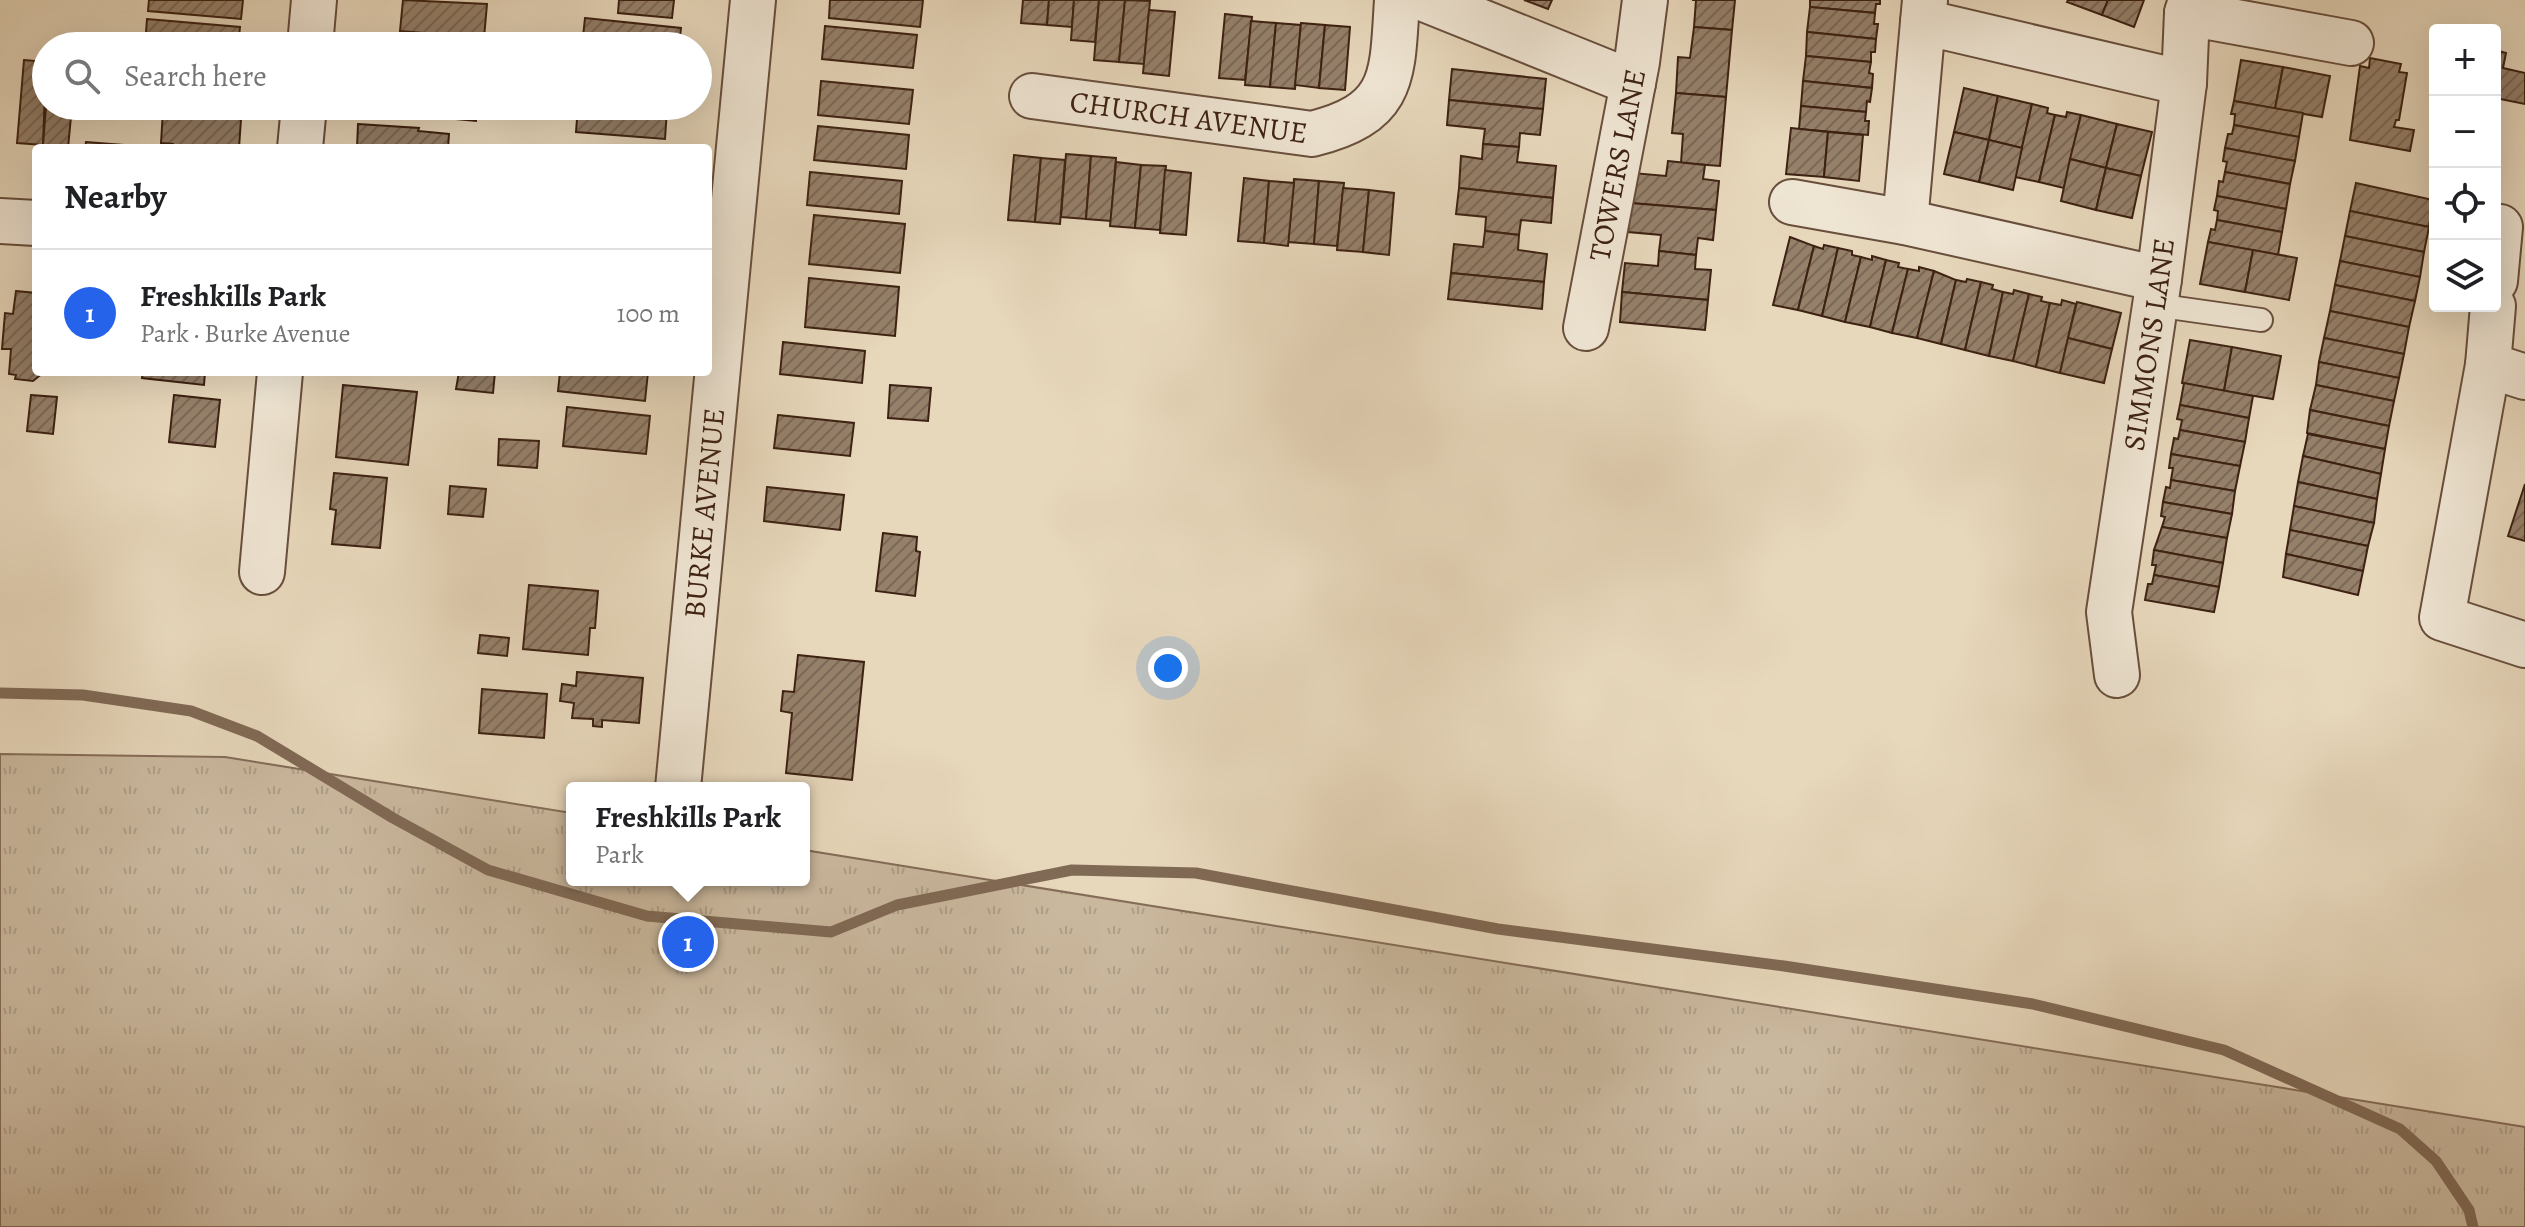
<!DOCTYPE html>
<html lang="en">
<head>
<meta charset="utf-8">
<style>
	:root { --surface:#fff; --page:#f6f6f6; --text:#202124; --muted:#757577; --line:#e0e0e0; --accent:#2563eb }
	body { margin:0; font-family:Alegreya,serif; background:var(--page); color:var(--text) }
	.controls { position:absolute; right:24px; top:24px; display:grid; overflow:hidden; border-radius:8px; box-shadow:0 8px 32px #0002 }
	.controls button { width:72px; height:72px; display:grid; place-items:center; padding:0; border:0; border-bottom:2px solid var(--line); background:var(--surface); color:var(--text); font:40px sans-serif }
	.you { position:absolute; left:1168px; top:668px; width:28px; height:28px; margin:-20px; border:6px solid #fff; border-radius:50%; background:#1a73e8; box-shadow:0 0 0 12px #1a73e833 }
	.badge { display:grid; place-items:center; width:52px; height:52px; border-radius:50%; background:var(--accent); color:#fff; font-size:26px; font-weight:700 }
	.pin { position:absolute; translate:-50% -50%; border:4px solid #fff; box-shadow:0 2px 8px #0006 }
	.popup { position:absolute; left:566px; top:782px; width:244px; height:104px; box-sizing:border-box; display:grid; place-content:center; border-radius:8px; background:var(--surface); filter:drop-shadow(0 2px 6px #0005); font-size:26px; white-space:nowrap; color:var(--muted) }
	.popup b { font-size:30px; color:var(--text) }
	.popup::after { content:''; position:absolute; left:50%; top:100%; margin-left:-16px; border:16px solid transparent; border-top-color:var(--surface) }
	.list { margin:0; padding:0; list-style:none }
	h2 { display:flex; justify-content:space-between; align-items:center; height:104px; margin:0; padding:0 32px; font-size:34px }
	h2 small { font-size:26px; font-weight:400; color:var(--muted) }
	.list li { display:grid; grid-template-columns:52px 1fr auto; gap:24px; align-items:center; box-sizing:border-box; height:128px; padding:0 32px; border-top:2px solid var(--line) }
	.list b { display:block; font-size:30px; white-space:nowrap }
	.list p { margin:0; font-size:26px; white-space:nowrap; color:var(--muted) }
	.list em { font-size:26px; font-style:normal; color:var(--muted) }
	.icon { flex:none; width:44px; height:44px; fill:none; stroke:currentColor; stroke-width:2; stroke-linecap:round; stroke-linejoin:round }
	.map { position:relative; flex:none; width:2525px; height:1227px; overflow:hidden }
	.search { position:absolute; background:var(--surface); box-shadow:0 8px 32px #0002; left:32px; top:32px; width:680px; height:88px; display:flex; align-items:center; gap:20px; box-sizing:border-box; padding:0 28px; border-radius:44px; color:var(--muted); font-size:30px }
	.panel { position:absolute; background:var(--surface); box-shadow:0 8px 32px #0002; left:32px; top:144px; width:680px; height:232px; border-radius:8px }
	.map>svg:first-child { display:block }
</style>
</head>
<body>
<div class="map">
<svg width="2525" height="1227" viewBox="0 0 2525 1227">
	<defs>
		<pattern id="grass-tufts" width="24" height="20" patternUnits="userSpaceOnUse" patternTransform="scale(2)"><rect width="24" height="20" fill="#cab89e"/><path d="M3 7l-1-3M5 7V3M7 7l1-3M15 17l-1-3M17 17v-4M19 17l1-3" fill="none" stroke="#ae9e87"/></pattern>
		<pattern id="building-hatch" width="6" height="6" patternUnits="userSpaceOnUse" patternTransform="scale(2)"><rect width="6" height="6" fill="#95806a"/><path d="M-1 1l2-2M0 6l6-6M5 7l2-2" fill="none" stroke="#7b6856"/></pattern>
	</defs>
	<rect width="100%" height="100%" fill="#e7d7bb"/>
	<filter id="stains"><feTurbulence type="fractalNoise" baseFrequency=".0025" numOctaves="4"/><feColorMatrix values="0 0 0 0 .2 0 0 0 0 .09 0 0 0 0 .02 0 0 0 .5 -.17"/></filter>
	<radialGradient id="worn" r=".72"><stop offset=".6" stop-color="#630" stop-opacity="0"/><stop offset="1" stop-color="#630" stop-opacity=".3"/></radialGradient>
	<polygon fill="url(#grass-tufts)" stroke="#846c58" stroke-width="2" points="0,754 225,757 572,813 572,880 804,880 804,850 2525,1127 2525,1227 0,1227"/>
	<g fill="none" stroke-linecap="round" stroke-linejoin="round">
		<polyline stroke="#806955" stroke-width="11" points="0,693 83,695 191,711 257,736 393,818 488,870 647,916 831,932 897,905 1072,870 1196,873 1498,929 1784,966 2033,1004 2224,1050 2400,1129 2436,1161 2469,1210 2473,1227"/>
	</g>
	<g fill="url(#building-hatch)" stroke="#3d2112" stroke-width="2">
		<polygon points="149,0 243,0 241,19 148,11"/>
		<polygon points="403,0 487,4 484,38 400,31"/>
		<polygon points="619,0 674,0 672,18 618,13"/>
		<polygon points="830,0 923,0 920,27 829,18"/>
		<polygon points="1023,0 1049,0 1047,25 1021,23"/>
		<polygon points="1049,0 1074,0 1072,27 1047,25"/>
		<polygon points="1074,0 1099,0 1095,42 1071,40"/>
		<polygon points="1099,0 1125,0 1119,62 1094,60"/>
		<polygon points="1125,0 1150,1 1144,64 1119,62"/>
		<polygon points="1524,0 1552,0 1548,9"/>
		<polygon points="1692,0 1735,0 1732,30 1694,27 1696,0"/>
		<polygon points="1810,0 1880,0 1880,4 1876,4 1875,13 1810,7"/>
		<polygon points="2068,0 2108,0 2102,15 2067,2"/>
		<polygon points="2108,0 2144,0 2134,27 2102,15"/>
		<polygon points="1810,7 1875,13 1874,24 1878,24 1876,39 1807,32"/>
		<polygon points="1149,10 1175,12 1169,76 1143,73"/>
		<polygon points="1225,14 1252,17 1245,80 1219,78"/>
		<polygon points="585,18 681,28 679,46 582,46"/>
		<polygon points="147,19 240,27 238,46 145,46"/>
		<polygon points="1251,21 1276,23 1270,87 1245,85"/>
		<polygon points="1276,23 1301,25 1295,89 1270,87"/>
		<polygon points="1301,23 1325,25 1319,88 1295,85"/>
		<polygon points="1325,25 1350,27 1345,90 1319,88"/>
		<polygon points="825,26 917,35 913,68 822,59"/>
		<polygon points="1694,27 1732,30 1726,97 1676,93 1678,57 1690,58"/>
		<polygon points="1807,32 1876,39 1875,52 1871,52 1871,62 1806,56"/>
		<polygon points="396,39 474,46 396,46"/>
		<polygon points="2495,50 2506,53 2503,68 2525,73 2525,104 2495,98"/>
		<polygon points="1806,56 1871,62 1869,73 1873,74 1872,88 1803,81"/>
		<polygon points="2370,58 2401,64 2399,72 2407,73 2399,120 2396,120 2394,127 2414,130 2410,151 2350,140 2360,66 2369,68"/>
		<polygon points="24,60 46,62 43,145 17,143"/>
		<polygon points="2241,60 2283,67 2275,109 2234,101"/>
		<polygon points="2283,67 2330,76 2322,117 2275,109"/>
		<polygon points="1452,69 1546,79 1543,109 1449,100"/>
		<polygon points="821,81 913,90 909,124 818,115"/>
		<polygon points="1803,81 1872,88 1870,102 1867,101 1866,112 1801,106"/>
		<polygon points="1964,88 1998,96 1989,140 1954,132"/>
		<polygon points="1676,93 1726,97 1720,166 1681,163 1683,134 1672,133"/>
		<polygon points="1998,96 2032,104 2022,148 1989,140"/>
		<polygon points="1449,100 1543,109 1540,135 1520,133 1519,147 1483,144 1485,129 1447,125"/>
		<polygon points="2234,101 2303,113 2299,137 2234,125 2235,114 2231,114"/>
		<polygon points="2032,104 2048,108 2047,113 2055,115 2039,182 2015,177"/>
		<polygon points="46,106 72,106 68,148 43,145"/>
		<polygon points="392,106 477,106 476,121 392,113"/>
		<polygon points="578,106 667,109 665,139 576,132"/>
		<polygon points="1801,106 1866,112 1865,121 1869,121 1868,135 1799,129"/>
		<polygon points="163,111 198,112 198,116 241,119 239,148 173,148 173,144 161,143"/>
		<polygon points="2067,112 2081,115 2064,188 2039,182 2055,115 2066,117"/>
		<polygon points="2081,115 2117,124 2106,168 2070,159"/>
		<polygon points="358,124 419,128 418,131 449,134 448,148 357,148"/>
		<polygon points="2117,124 2152,132 2141,176 2106,168"/>
		<polygon points="2234,125 2299,137 2295,161 2225,148 2228,134 2232,134"/>
		<polygon points="818,126 909,135 906,169 814,160"/>
		<polygon points="1791,128 1828,132 1824,177 1786,174"/>
		<polygon points="1828,132 1863,135 1859,181 1824,177"/>
		<polygon points="1954,132 1989,140 1979,182 1944,174"/>
		<polygon points="1989,140 2022,148 2013,190 1979,182"/>
		<polygon points="86,142 123,145 122,148 85,148"/>
		<polygon points="1483,144 1519,147 1517,162 1556,166 1553,198 1459,188 1461,156 1482,159"/>
		<polygon points="2225,148 2295,161 2290,184 2225,172 2227,162 2223,161"/>
		<polygon points="1066,154 1091,156 1086,219 1061,217"/>
		<polygon points="1014,155 1041,158 1035,222 1008,220"/>
		<polygon points="1091,156 1116,158 1111,221 1086,219"/>
		<polygon points="1041,158 1065,160 1060,224 1035,222"/>
		<polygon points="2070,159 2106,168 2096,210 2061,201"/>
		<polygon points="1668,161 1705,165 1703,179 1719,181 1716,210 1630,203 1633,173 1666,176"/>
		<polygon points="1116,162 1141,165 1135,228 1110,226"/>
		<polygon points="1141,165 1166,166 1160,230 1135,228"/>
		<polygon points="2106,168 2141,176 2132,218 2096,210"/>
		<polygon points="1165,170 1191,173 1186,235 1160,233"/>
		<polygon points="810,172 902,181 899,214 807,205"/>
		<polygon points="2225,172 2290,184 2286,209 2217,196 2219,181 2223,182"/>
		<polygon points="1244,178 1269,181 1264,243 1238,241"/>
		<polygon points="1294,179 1319,181 1314,244 1288,242"/>
		<polygon points="1269,181 1294,183 1288,246 1264,243"/>
		<polygon points="1319,181 1344,183 1337,246 1314,244"/>
		<polygon points="2356,183 2433,200 2429,227 2350,211"/>
		<polygon points="1343,188 1369,190 1363,252 1337,250"/>
		<polygon points="1459,188 1553,198 1551,223 1521,220 1519,235 1485,231 1486,217 1456,214"/>
		<polygon points="1369,190 1394,193 1389,255 1363,252"/>
		<polygon points="2217,196 2286,209 2282,232 2217,220 2218,211 2214,210"/>
		<polygon points="1630,203 1716,210 1713,240 1698,238 1696,255 1659,251 1661,235 1628,232"/>
		<polygon points="2350,211 2429,227 2424,252 2345,236"/>
		<polygon points="814,215 905,224 900,273 809,264"/>
		<polygon points="2217,220 2282,232 2278,255 2208,242 2211,229 2215,230"/>
		<polygon points="1485,231 1519,235 1518,250 1547,254 1544,282 1451,273 1454,244 1483,247"/>
		<polygon points="2345,236 2424,252 2420,277 2340,261"/>
		<polygon points="1790,237 1814,246 1798,310 1773,305"/>
		<polygon points="2208,242 2253,250 2245,292 2200,284"/>
		<polygon points="1824,245 1838,248 1822,316 1798,310 1814,246 1823,249"/>
		<polygon points="1838,248 1852,251 1852,255 1861,257 1845,322 1822,316"/>
		<polygon points="2253,250 2297,258 2289,300 2245,292"/>
		<polygon points="1659,251 1696,255 1695,269 1711,270 1708,300 1622,292 1625,263 1658,266"/>
		<polygon points="1872,256 1886,260 1870,327 1845,322 1861,257 1872,260"/>
		<polygon points="1886,260 1899,263 1898,267 1908,269 1892,333 1870,327"/>
		<polygon points="2340,261 2420,277 2415,301 2335,285"/>
		<polygon points="1919,267 1934,271 1917,338 1892,333 1908,269 1919,271"/>
		<polygon points="1934,271 1956,280 1941,344 1917,338"/>
		<polygon points="1451,273 1544,282 1542,309 1448,299"/>
		<polygon points="809,278 899,287 895,336 805,327"/>
		<polygon points="1967,279 1981,282 1965,350 1941,344 1956,280 1966,282"/>
		<polygon points="1981,282 1993,285 1992,289 2003,292 1989,356 1965,350"/>
		<polygon points="2335,285 2415,301 2409,327 2330,311"/>
		<polygon points="2014,290 2029,294 2013,361 1989,356 2003,292 2013,294"/>
		<polygon points="16,291 36,293 36,372 44,372 33,381 15,379 16,375 9,374 11,349 2,349 5,313 13,314"/>
		<polygon points="1622,292 1708,300 1705,330 1620,322"/>
		<polygon points="2029,294 2042,297 2041,301 2050,303 2036,367 2013,361"/>
		<polygon points="2062,300 2076,304 2060,373 2036,367 2050,303 2061,305"/>
		<polygon points="2077,302 2121,313 2112,349 2068,338"/>
		<polygon points="2330,311 2409,327 2404,354 2324,338"/>
		<polygon points="2068,338 2112,349 2104,383 2060,373"/>
		<polygon points="2324,338 2404,354 2399,378 2319,362"/>
		<polygon points="2190,340 2232,347 2224,391 2182,383"/>
		<polygon points="783,342 865,351 862,383 780,374"/>
		<polygon points="2232,347 2281,356 2273,399 2224,391"/>
		<polygon points="2319,362 2399,378 2394,401 2316,385"/>
		<polygon points="143,372 205,372 204,385 142,378"/>
		<polygon points="459,372 495,372 493,393 456,389"/>
		<polygon points="560,372 648,372 645,401 558,391"/>
		<polygon points="2184,383 2253,396 2249,418 2180,405"/>
		<polygon points="343,385 417,392 408,465 336,457"/>
		<polygon points="890,385 931,388 928,421 888,418"/>
		<polygon points="2316,385 2394,401 2389,426 2310,410"/>
		<polygon points="31,395 57,397 53,434 27,431"/>
		<polygon points="174,395 220,400 215,447 169,442"/>
		<polygon points="2180,405 2249,418 2245,442 2180,430 2182,420 2177,419"/>
		<polygon points="567,407 650,416 646,454 563,446"/>
		<polygon points="2310,410 2389,426 2385,449 2307,433"/>
		<polygon points="778,415 854,423 850,456 774,448"/>
		<polygon points="2180,430 2245,442 2240,466 2171,454 2174,438 2178,439"/>
		<polygon points="2308,434 2385,449 2381,474 2303,456"/>
		<polygon points="499,439 539,441 537,468 498,465"/>
		<polygon points="2171,454 2240,466 2235,491 2171,480 2173,468 2169,468"/>
		<polygon points="2303,456 2381,474 2377,499 2298,482"/>
		<polygon points="334,473 387,478 380,548 332,544 336,510 330,509"/>
		<polygon points="2171,480 2235,491 2232,514 2163,502 2166,487 2170,488"/>
		<polygon points="2298,482 2377,499 2374,523 2294,506"/>
		<polygon points="2525,484 2525,541 2508,536"/>
		<polygon points="450,486 486,489 483,517 448,514"/>
		<polygon points="767,487 844,495 840,530 764,521"/>
		<polygon points="2163,502 2232,514 2227,538 2162,527 2165,517 2161,516"/>
		<polygon points="2294,506 2374,523 2368,546 2290,530"/>
		<polygon points="2162,527 2227,538 2223,563 2154,550"/>
		<polygon points="2290,530 2368,546 2363,571 2286,554"/>
		<polygon points="883,533 917,537 916,551 920,552 915,596 876,591"/>
		<polygon points="2154,550 2223,563 2219,587 2154,575 2156,565 2152,565"/>
		<polygon points="2286,554 2363,571 2358,595 2283,577"/>
		<polygon points="2154,575 2219,587 2214,612 2145,600 2148,584 2152,584"/>
		<polygon points="529,585 598,591 595,628 590,628 588,655 523,649"/>
		<polygon points="480,635 509,638 507,656 478,653"/>
		<polygon points="798,655 864,662 852,780 786,773 792,713 781,711 783,691 794,692"/>
		<polygon points="577,672 643,678 639,723 602,720 602,727 593,726 593,719 572,718 574,703 560,701 562,684 576,686"/>
		<polygon points="482,689 547,694 544,738 479,733"/>
	</g>
	<g fill="none" stroke-linecap="round" stroke-linejoin="round">
		<g stroke="#684e3c" stroke-width="26">
			<polyline id="service" points="2155,305 2261,320"/>
		</g>
		<g stroke="#684e3c" stroke-width="48">
			<g id="minor">
				<polyline points="1427,0 1633,83"/>
				<polyline points="2187,13 2351,43"/>
				<polyline points="1923,22 2184,83"/>
				<polyline points="310,46 314,0"/>
				<path id="s1" d="M1032,96L1312,134C1397,113 1392,75 1397,0"/>
				<polyline points="300,148 304,106"/>
				<polyline points="1792,202 1905,222 2159,279"/>
				<polyline points="0,221 36,223"/>
				<polyline points="1905,222 1925,0"/>
				<polyline points="2495,281 2500,227"/>
				<polyline points="2493,306 2488,365 2442,618 2525,645"/>
				<path id="s2" d="M1586,328L1637,62L1645,0"/>
				<polyline points="2488,365 2525,377"/>
				<polyline points="262,572 280,372"/>
				<path id="s3" d="M2117,675L2109,612L2159,279L2184,83L2187,13L2191,0"/>
				<path id="s4" d="M678,788L753,0"/>
			</g>
		</g>
		<use href="#service" stroke="#efe5d3" stroke-width="22"/>
		<use href="#minor" stroke="#efe5d3" stroke-width="44"/>
	</g>
	<g text-anchor="middle" dominant-baseline="central" stroke-width="7" stroke-linejoin="round" paint-order="stroke">
		<g font-size="30" fill="#3d2112" stroke="#efe5d3">
			<text stroke="none"><textPath href="#s1" startOffset="158">CHURCH AVENUE</textPath></text>
			<text stroke="none"><textPath href="#s2" startOffset="166">TOWERS LANE</textPath></text>
			<text stroke="none"><textPath href="#s3" startOffset="334">SIMMONS LANE</textPath></text>
			<text stroke="none"><textPath href="#s4" startOffset="276">BURKE AVENUE</textPath></text>
		</g>
	</g>
	<rect width="100%" height="100%" filter="url(#stains)"/>
	<rect width="100%" height="100%" fill="url(#worn)"/>
</svg>
<div class="controls">
<button>+</button>
<button>−</button>
<button><svg class="icon" aria-label="locate" viewBox="0 0 24 24"><circle cx="12" cy="12" r="6"/><path d="M12 2v4M12 18v4M2 12h4M18 12h4"/></svg></button>
<button><svg class="icon" aria-label="layers" viewBox="0 0 24 24"><path d="M12 4l9 5-9 5-9-5zM3 14l9 5 9-5"/></svg></button>
</div>
<div class="you"></div>
<div class="pin badge" style="left:688px;top:942px">1</div>
<div class="popup"><b>Freshkills Park</b>Park</div>
<div class="search"><svg class="icon" aria-label="search" viewBox="0 0 24 24"><circle cx="10" cy="10" r="6"/><path d="M15 15l6 6"/></svg>Search here</div>
<section class="panel">
<h2>Nearby<small></small></h2>
<ul class="list">
<li><span class="badge">1</span><div><b>Freshkills Park</b><p>Park · Burke Avenue</p></div><em>100 m</em></li>
</ul>
</section>
</div>
</body>
</html>
